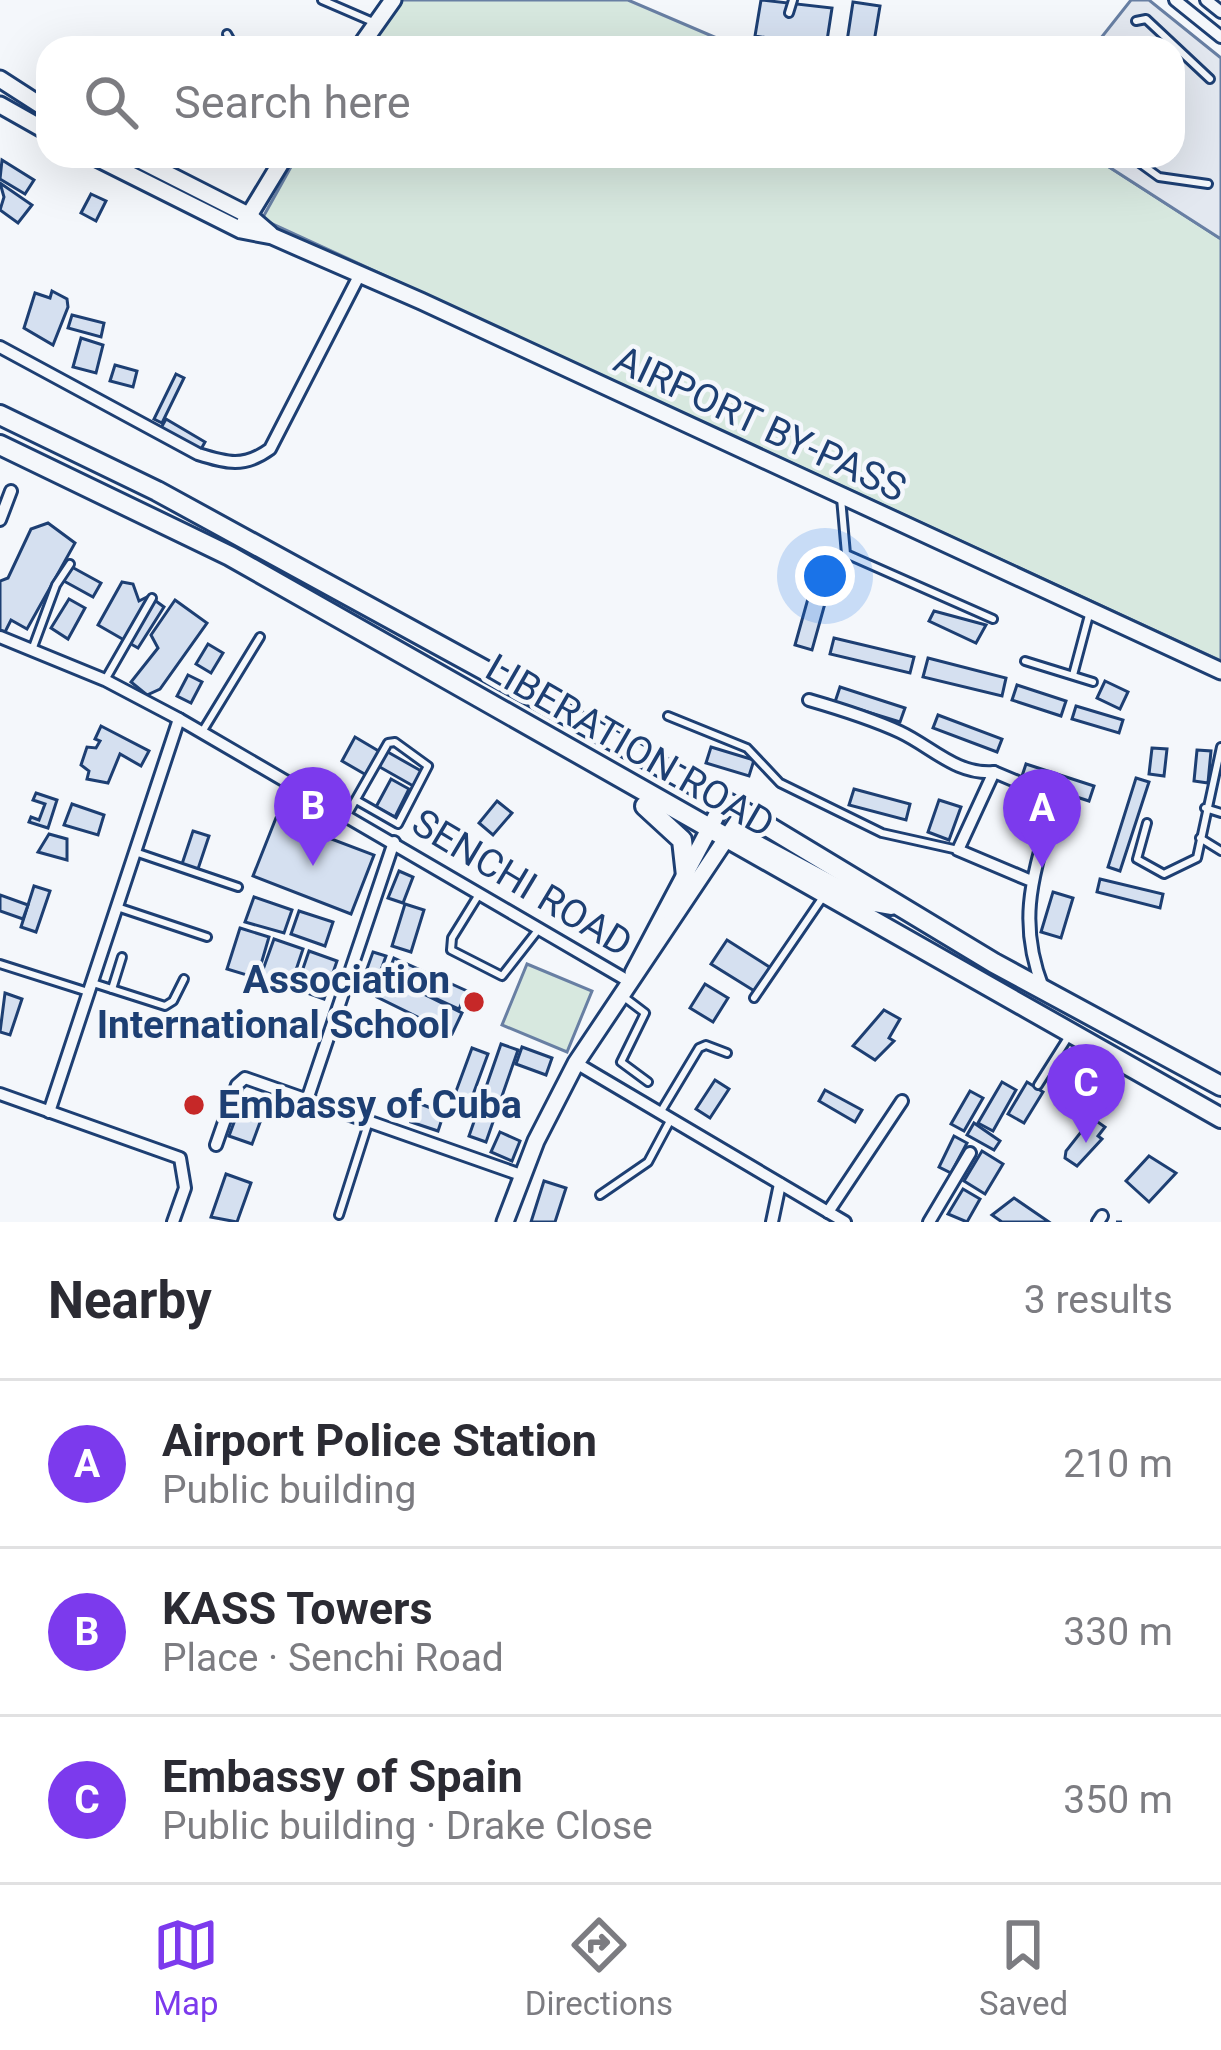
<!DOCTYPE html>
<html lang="en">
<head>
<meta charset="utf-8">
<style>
	:root { --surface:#fff; --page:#f7f7f7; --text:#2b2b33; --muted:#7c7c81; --line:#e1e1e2; --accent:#7c3aed }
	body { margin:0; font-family:Roboto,sans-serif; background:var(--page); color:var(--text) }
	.you { position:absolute; left:825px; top:576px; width:42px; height:42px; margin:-30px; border:9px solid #fff; border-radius:50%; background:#1a73e8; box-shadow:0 0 0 18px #1a73e833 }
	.badge { display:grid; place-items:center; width:78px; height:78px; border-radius:50%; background:var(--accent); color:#fff; font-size:39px; font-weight:700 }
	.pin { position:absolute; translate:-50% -99px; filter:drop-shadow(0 3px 6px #0008) }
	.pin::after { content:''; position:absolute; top:63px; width:42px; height:36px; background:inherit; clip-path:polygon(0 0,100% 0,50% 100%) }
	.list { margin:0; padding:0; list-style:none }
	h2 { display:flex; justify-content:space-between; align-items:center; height:156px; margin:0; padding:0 48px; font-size:51px }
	h2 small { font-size:39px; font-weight:400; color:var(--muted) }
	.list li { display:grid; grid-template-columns:78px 1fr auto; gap:36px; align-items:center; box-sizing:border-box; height:168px; padding:0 48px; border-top:3px solid var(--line) }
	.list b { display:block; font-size:45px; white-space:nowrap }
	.list p { margin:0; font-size:39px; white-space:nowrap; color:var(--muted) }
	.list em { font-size:39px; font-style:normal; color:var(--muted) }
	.icon { flex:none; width:66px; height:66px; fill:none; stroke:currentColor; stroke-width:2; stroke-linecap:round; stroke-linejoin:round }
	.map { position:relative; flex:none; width:1221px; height:1222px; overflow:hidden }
	.search { position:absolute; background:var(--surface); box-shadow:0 12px 48px #0002; left:36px; right:36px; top:36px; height:132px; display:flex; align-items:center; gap:30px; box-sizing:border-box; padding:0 42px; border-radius:36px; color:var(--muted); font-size:45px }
	.sheet { height:660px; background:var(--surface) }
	nav { display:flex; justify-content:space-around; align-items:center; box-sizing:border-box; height:168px; border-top:3px solid var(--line); background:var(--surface); font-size:33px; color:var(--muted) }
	nav a { display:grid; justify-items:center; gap:6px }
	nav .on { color:var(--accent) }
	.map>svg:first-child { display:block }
</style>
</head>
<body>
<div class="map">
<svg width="1221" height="1222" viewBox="0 0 1221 1222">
	<rect width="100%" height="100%" fill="#f4f7fb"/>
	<g fill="#d7e8df" stroke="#687fa3" stroke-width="3">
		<polygon points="390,0 628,0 740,48 357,48"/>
		<polygon points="297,156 1092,156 1221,239 1221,661 262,219"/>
		<polygon points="527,964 592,991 567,1052 502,1025"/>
	</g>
	<polygon fill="#e3e8f0" stroke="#687fa3" stroke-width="3" points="1131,0 1149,0 1221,58 1221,239 1092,156 1173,156 1173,48 1093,48"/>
	<g fill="#d5e0f0" stroke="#1d3f73" stroke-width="3">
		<polygon points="761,0 832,8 826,47 755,36"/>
		<polygon points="853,2 880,6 873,48 846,48"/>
		<polygon points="2,160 34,180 25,194 0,179"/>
		<polygon points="0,183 32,205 18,223 0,210 4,197"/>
		<polygon points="91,194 106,201 96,221 81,213"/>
		<polygon points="52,291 67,299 68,307 53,345 24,328 35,293 50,298"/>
		<polygon points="72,315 104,323 101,337 68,328"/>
		<polygon points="81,338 103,345 96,373 73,367"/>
		<polygon points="115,365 137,371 133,387 110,381"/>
		<polygon points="176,374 184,378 162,423 154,419"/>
		<polygon points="166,419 205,442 200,451 161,428"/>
		<polygon points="48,523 75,543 27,629 11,620 5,632 0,630 0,581 8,578 31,529"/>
		<polygon points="70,566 101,583 93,597 62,580"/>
		<polygon points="814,577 831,582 812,650 795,645"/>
		<polygon points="122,582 133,584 139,601 149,596 164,607 138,648 98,625"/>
		<polygon points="69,599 85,608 68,639 51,628"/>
		<polygon points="175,600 207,623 160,689 147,695 131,682 158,648 151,635"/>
		<polygon points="934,611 986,625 976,643 929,621"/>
		<polygon points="834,638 914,657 910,673 830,654"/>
		<polygon points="208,644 223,653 211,673 196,664"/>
		<polygon points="928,658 1006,678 1002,696 923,677"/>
		<polygon points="188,675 202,682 191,703 177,696"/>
		<polygon points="1105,681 1128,692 1120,709 1097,698"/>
		<polygon points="1017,685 1066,701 1061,716 1012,700"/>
		<polygon points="840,687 905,708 900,722 835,702"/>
		<polygon points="1076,706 1123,720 1119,733 1072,719"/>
		<polygon points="938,715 1002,739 997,752 933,728"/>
		<polygon points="101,726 149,751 141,766 120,754 108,783 87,779 89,771 81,765 87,747 96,748 100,741 95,739"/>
		<polygon points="355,737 382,753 368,776 342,761"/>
		<polygon points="711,747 754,760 749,776 706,763"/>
		<polygon points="1152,748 1167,749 1164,776 1149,774"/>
		<polygon points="1197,750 1211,751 1208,783 1194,781"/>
		<polygon points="386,751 423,772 415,787 378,766"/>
		<polygon points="1026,764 1094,786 1089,801 1021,779"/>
		<polygon points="1136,778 1149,782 1120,871 1108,867"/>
		<polygon points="391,779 409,789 395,817 376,807"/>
		<polygon points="854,789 910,804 906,820 849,805"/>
		<polygon points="36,793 57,800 48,828 29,822 31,817 39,820 45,804 33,800"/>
		<polygon points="939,800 961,807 949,840 928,832"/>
		<polygon points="497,801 512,813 493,835 479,823"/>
		<polygon points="72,804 104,815 98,835 64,825"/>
		<polygon points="276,818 374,855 351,914 253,876"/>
		<polygon points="193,831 209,836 197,872 181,867"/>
		<polygon points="49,834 67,839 67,860 38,852"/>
		<polygon points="399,871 413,877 403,903 388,898"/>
		<polygon points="1100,879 1163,894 1160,908 1097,892"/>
		<polygon points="34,886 50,891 36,932 21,927"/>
		<polygon points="1053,892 1073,898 1061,938 1041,932"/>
		<polygon points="0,895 28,905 23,919 0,911"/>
		<polygon points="254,897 292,910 284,933 245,922"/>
		<polygon points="405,904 424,910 411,952 392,946"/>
		<polygon points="299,911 333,922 325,946 291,934"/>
		<polygon points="240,928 269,937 257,978 227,969"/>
		<polygon points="274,939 303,949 290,988 260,978"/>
		<polygon points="727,940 771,968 756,992 711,964"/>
		<polygon points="309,951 337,961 324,999 296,989"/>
		<polygon points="373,952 386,956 377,981 364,977"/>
		<polygon points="394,958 467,991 459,1009 387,976"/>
		<polygon points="387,976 462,1013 452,1034 377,997"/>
		<polygon points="705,984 728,998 713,1022 690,1008"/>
		<polygon points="5,993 22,999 10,1035 0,1032"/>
		<polygon points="884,1010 900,1019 889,1038 894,1041 875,1060 853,1046"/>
		<polygon points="501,1044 518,1050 486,1142 469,1136"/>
		<polygon points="522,1047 552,1058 546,1075 516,1064"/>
		<polygon points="472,1048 488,1054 471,1100 455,1094"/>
		<polygon points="715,1080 729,1089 710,1118 696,1109"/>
		<polygon points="1002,1082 1016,1090 993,1131 978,1123"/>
		<polygon points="1027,1082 1043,1092 1024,1123 1008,1114"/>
		<polygon points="825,1090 862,1110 855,1122 819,1101"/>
		<polygon points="970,1091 983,1098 964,1131 951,1124"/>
		<polygon points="418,1103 444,1113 438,1131 411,1122"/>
		<polygon points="239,1109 262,1117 252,1144 229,1136"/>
		<polygon points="1092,1118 1105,1127 1098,1136 1102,1139 1077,1166 1065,1158 1066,1151"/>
		<polygon points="974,1123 1000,1141 994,1150 967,1135"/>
		<polygon points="500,1132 520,1141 512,1161 491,1152"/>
		<polygon points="954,1136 967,1143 951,1173 939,1167"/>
		<polygon points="982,1151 1003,1164 985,1194 964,1181"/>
		<polygon points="1149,1156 1176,1173 1149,1202 1126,1181"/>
		<polygon points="226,1174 251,1183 237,1222 211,1217"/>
		<polygon points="544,1181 566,1188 555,1222 531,1222"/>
		<polygon points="963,1189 980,1199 967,1222 948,1214"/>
		<polygon points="1014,1198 1049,1222 1002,1222 992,1215"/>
	</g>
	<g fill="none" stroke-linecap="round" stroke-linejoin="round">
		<g stroke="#1d3f73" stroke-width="12">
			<g id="lane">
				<polyline points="322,0 373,22"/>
				<polyline points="789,13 793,0"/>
				<polyline points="1136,21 1146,19 1210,79"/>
				<polyline points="227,34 235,48"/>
				<polyline points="1130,156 1159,177 1208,184"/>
				<polyline points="841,498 846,554 993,619"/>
				<polyline points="32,650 56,585 70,564"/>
				<polyline points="1025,661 1093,682"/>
				<polyline points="1073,675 1089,615"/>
				<polyline points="105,680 152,598"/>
				<polyline points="668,716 747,748 780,783 882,833 958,850"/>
				<polyline points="202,732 260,637"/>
				<polyline points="1205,808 1221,813"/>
				<polyline points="347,815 388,743 395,742 428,766 398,824 356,800"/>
				<polyline points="1147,823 1137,859 1164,874 1197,858 1221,747"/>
				<polyline points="1200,838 1221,851"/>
				<polyline points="135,852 238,887"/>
				<polyline points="478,896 452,938 451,950 502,976 538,930"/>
				<polyline points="117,907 207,937"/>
				<polyline points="0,964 88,992"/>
				<polyline points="93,983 165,1006 173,1001 184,979"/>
				<polyline points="112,989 122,957"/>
				<polyline points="624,997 645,1013 621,1062 648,1082"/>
				<polyline points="754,998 823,897"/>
				<polyline points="1038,1085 1069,1036"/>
				<polyline points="660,1113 699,1048 706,1045 727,1053"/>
				<polyline points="600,1195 648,1162 671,1119"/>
				<polyline points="339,1215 369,1121"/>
			</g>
		</g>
		<g stroke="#1d3f73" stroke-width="16">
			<g id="street">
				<polyline points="1175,0 1221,37"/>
				<polyline points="1206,0 1221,12"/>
				<path d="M0,347L198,454C227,463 244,468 270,449L360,274"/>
				<polyline points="0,520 11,491"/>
				<polyline points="0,637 105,680 179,719 630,982"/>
				<path d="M809,700C840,709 870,718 900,732C932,747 956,775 994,772"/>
				<path d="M1029,880L958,850L994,772L1039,791L1053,806C1034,873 1016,919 1043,988"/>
				<polyline points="576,1063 845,1222"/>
				<polyline points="0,1094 180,1158 185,1188 173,1222"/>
				<polyline points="308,1097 394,842"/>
				<polyline points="49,1112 179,719"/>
				<polyline points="216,1145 237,1085 245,1078 521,1175"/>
				<polyline points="828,1212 902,1101"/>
				<polyline points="772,1222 780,1184"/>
				<polyline points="929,1222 970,1153"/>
				<polyline points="1098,1222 1102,1216"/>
			</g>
		</g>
		<g stroke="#1d3f73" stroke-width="21">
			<g id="secondary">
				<polyline points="359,48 393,0"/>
				<polyline points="0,79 48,110"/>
				<polyline points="0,105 48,132"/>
				<polyline points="93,156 241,230 272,236 421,301 1221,671"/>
				<polyline points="132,156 248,215 270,234"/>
				<polyline points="245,222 285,156"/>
				<polyline points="633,973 724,801"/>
				<polyline points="505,1222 536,1141 576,1063 744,812"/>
			</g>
		</g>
		<g stroke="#1d3f73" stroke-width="24">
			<g id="highway">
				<polyline points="0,415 157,491 744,812 994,963 1221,1086"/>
				<polyline points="0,445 230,556 1221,1118"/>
				<polyline points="645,806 682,840 686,876"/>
				<polyline points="738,835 857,899 891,905"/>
			</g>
		</g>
		<use href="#lane" stroke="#f4f7fb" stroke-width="6"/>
		<use href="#street" stroke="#f4f7fb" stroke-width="10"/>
		<use href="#secondary" stroke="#f4f7fb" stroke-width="15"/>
		<use href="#highway" stroke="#f4f7fb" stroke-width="18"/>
		<polyline stroke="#1d3f73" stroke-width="3" stroke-dasharray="15 6" stroke-linecap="butt" points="1116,1222 1122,1222"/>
	</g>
	<g fill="#c62828" stroke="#f4f7fb" stroke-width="4.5">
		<circle cx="474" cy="1002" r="12"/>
		<circle cx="194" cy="1105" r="12"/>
	</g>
	<g text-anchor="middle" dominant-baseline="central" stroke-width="9" stroke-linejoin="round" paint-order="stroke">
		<g font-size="39" fill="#1d3f73" stroke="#f4f7fb">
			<text transform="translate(760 424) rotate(25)">AIRPORT BY-PASS</text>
			<text transform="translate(630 746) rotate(30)">LIBERATION ROAD</text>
			<text transform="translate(522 883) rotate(31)">SENCHI ROAD</text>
		</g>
		<g font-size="39" font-weight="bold" fill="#1d3f73" stroke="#f4f7fb" text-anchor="end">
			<text x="450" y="980">Association<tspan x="450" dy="45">International School</tspan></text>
			<text x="218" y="1105" text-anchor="start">Embassy of Cuba</text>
		</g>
	</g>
</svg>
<div class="you"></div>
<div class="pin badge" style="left:1042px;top:868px">A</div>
<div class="pin badge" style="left:313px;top:866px">B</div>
<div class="pin badge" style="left:1086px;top:1143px">C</div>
<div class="search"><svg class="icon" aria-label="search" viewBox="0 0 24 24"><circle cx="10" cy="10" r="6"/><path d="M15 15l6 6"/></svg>Search here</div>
</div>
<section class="sheet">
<h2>Nearby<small>3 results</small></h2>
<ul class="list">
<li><span class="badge">A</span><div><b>Airport Police Station</b><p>Public building</p></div><em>210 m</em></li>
<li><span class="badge">B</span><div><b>KASS Towers</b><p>Place · Senchi Road</p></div><em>330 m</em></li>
<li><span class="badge">C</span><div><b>Embassy of Spain</b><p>Public building · Drake Close</p></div><em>350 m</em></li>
</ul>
</section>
<nav>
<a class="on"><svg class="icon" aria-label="map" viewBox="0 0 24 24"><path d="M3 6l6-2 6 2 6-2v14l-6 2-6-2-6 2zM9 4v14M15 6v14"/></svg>Map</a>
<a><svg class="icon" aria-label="directions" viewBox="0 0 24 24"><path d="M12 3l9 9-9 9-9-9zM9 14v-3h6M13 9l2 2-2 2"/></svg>Directions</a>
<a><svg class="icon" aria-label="saved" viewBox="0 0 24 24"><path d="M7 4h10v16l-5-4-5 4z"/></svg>Saved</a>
</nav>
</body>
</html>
